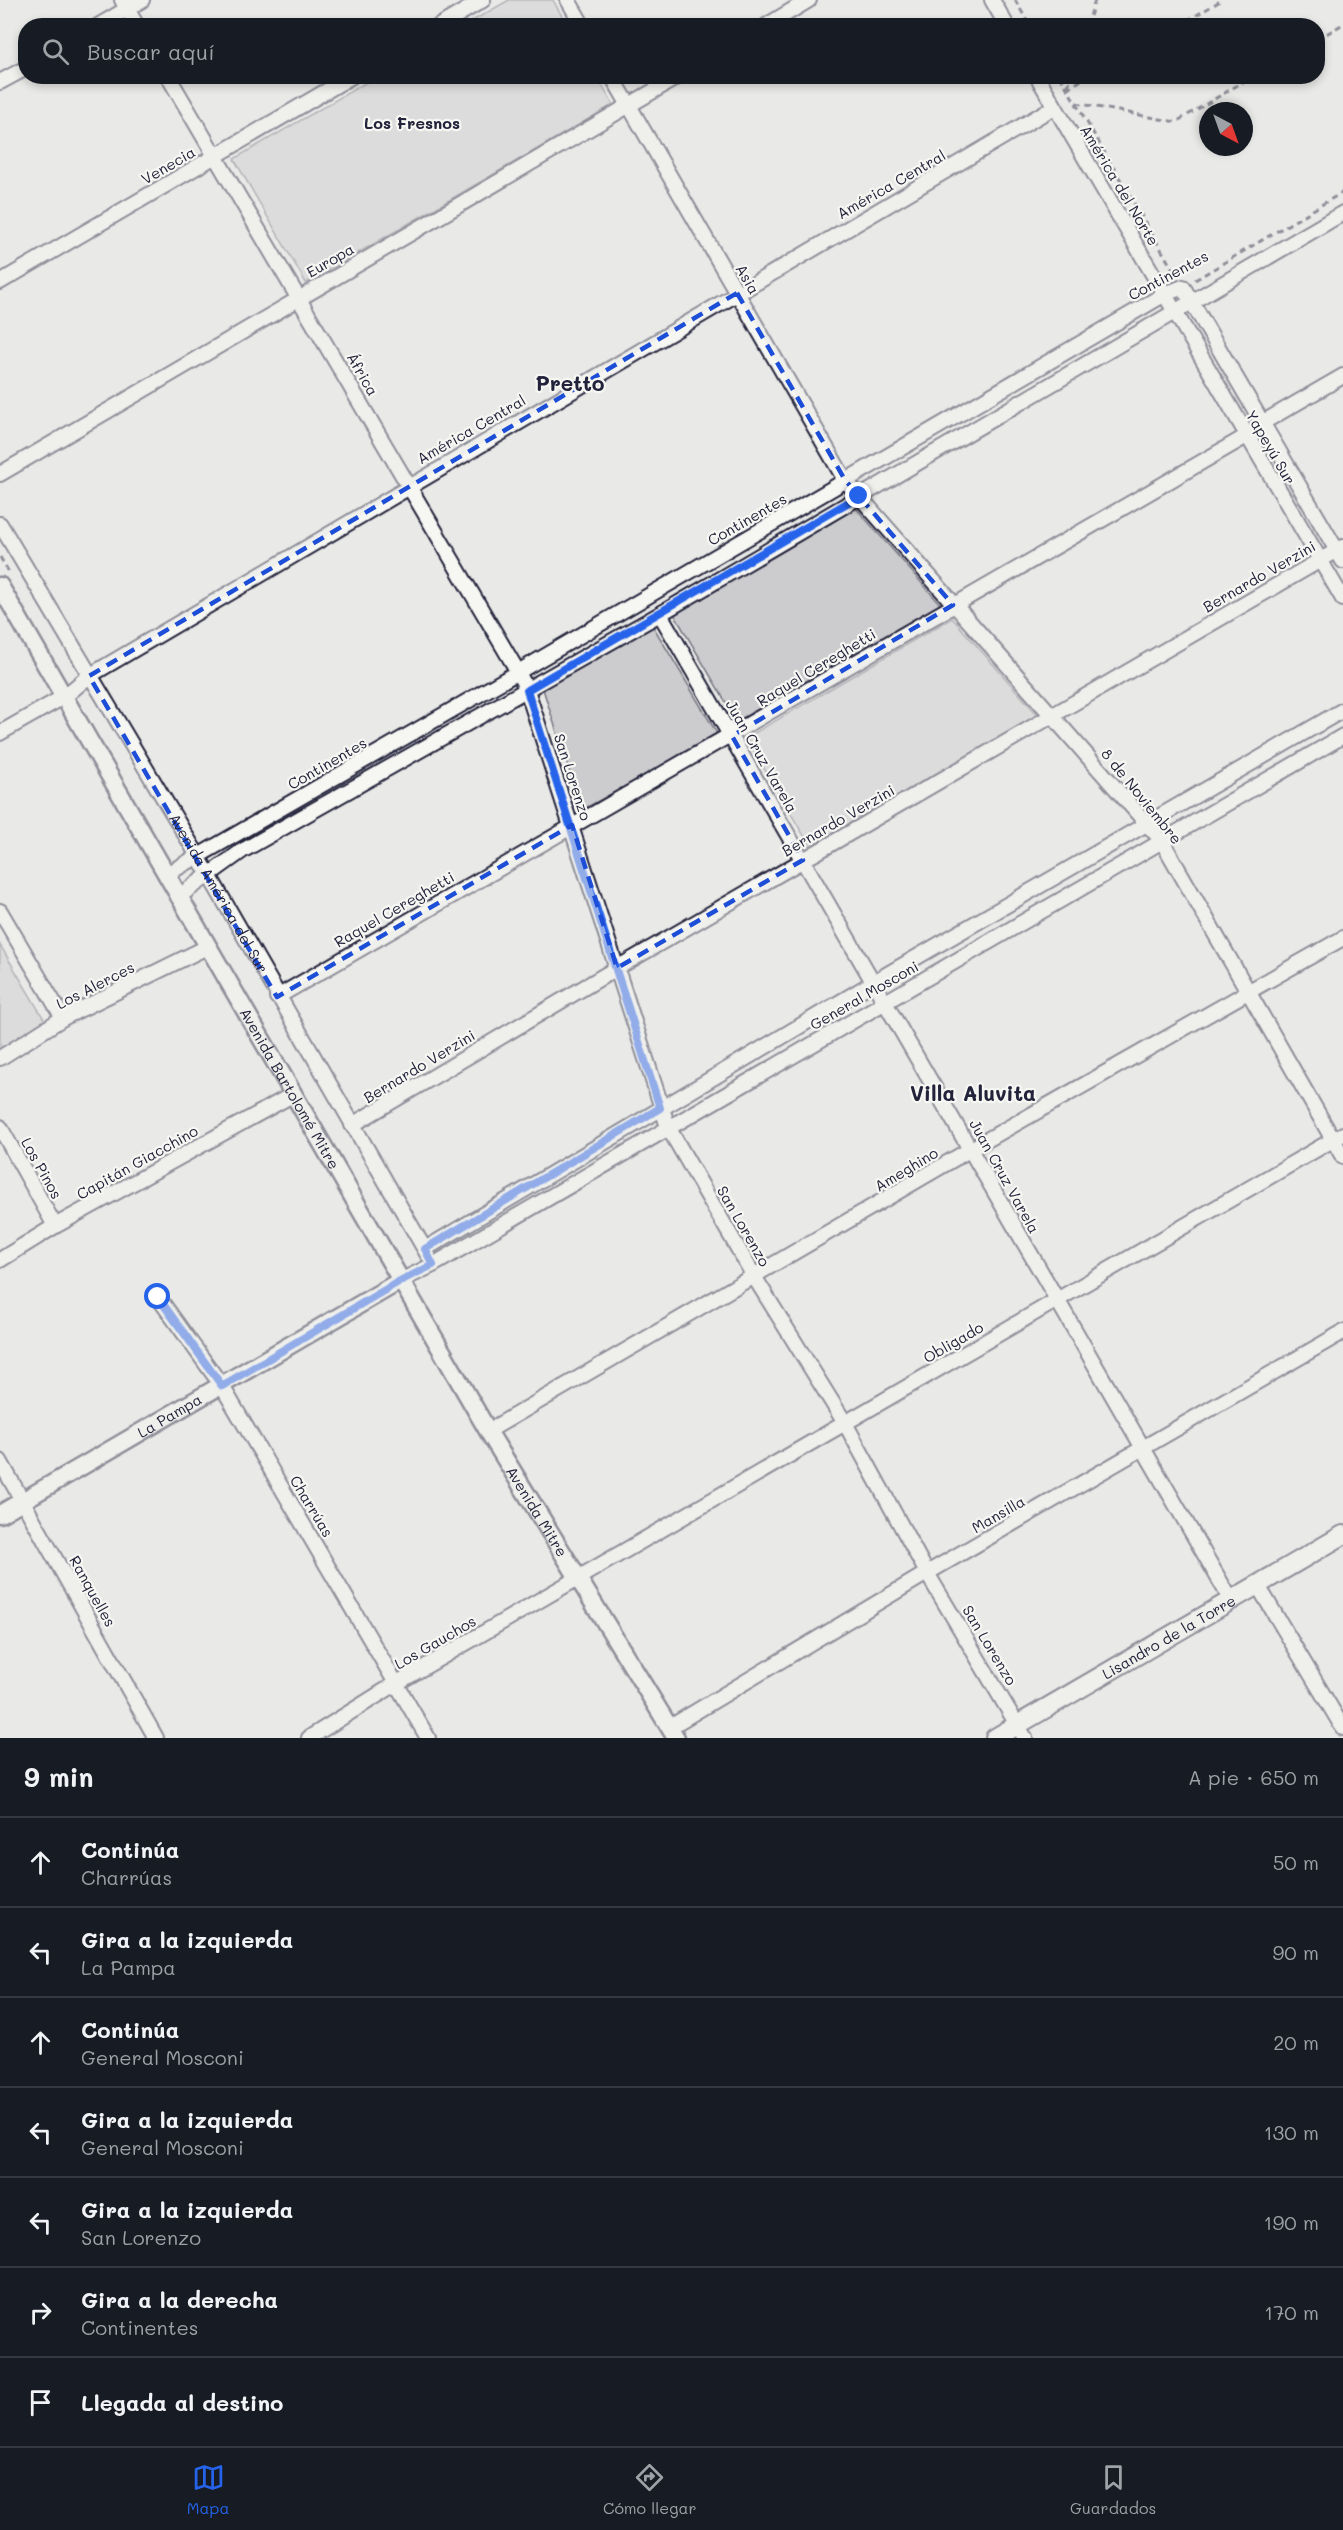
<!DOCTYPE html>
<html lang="es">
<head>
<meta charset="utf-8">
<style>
	:root { --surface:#171b24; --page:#20242c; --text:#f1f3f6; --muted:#9ea1a6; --line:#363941; --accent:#2563eb }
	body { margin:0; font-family:Mali,sans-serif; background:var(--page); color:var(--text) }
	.compass { position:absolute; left:1199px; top:102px; width:54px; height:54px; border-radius:50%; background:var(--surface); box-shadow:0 3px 9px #0003; rotate:139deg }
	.stop { position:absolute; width:18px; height:18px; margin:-14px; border:4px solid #2563eb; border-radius:50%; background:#fff }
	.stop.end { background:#2563eb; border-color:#fff; box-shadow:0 2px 6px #0008 }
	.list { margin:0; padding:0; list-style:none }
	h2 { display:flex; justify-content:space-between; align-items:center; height:78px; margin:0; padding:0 24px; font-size:26px }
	h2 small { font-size:20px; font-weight:400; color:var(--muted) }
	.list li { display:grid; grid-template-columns:39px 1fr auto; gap:18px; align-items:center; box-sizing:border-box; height:90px; padding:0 24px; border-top:2px solid var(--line) }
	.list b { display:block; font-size:22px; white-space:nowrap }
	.list p { margin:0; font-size:20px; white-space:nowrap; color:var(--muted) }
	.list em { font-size:20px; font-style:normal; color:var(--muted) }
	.icon { flex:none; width:33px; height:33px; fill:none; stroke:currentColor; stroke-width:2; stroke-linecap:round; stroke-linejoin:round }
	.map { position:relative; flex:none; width:1343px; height:1738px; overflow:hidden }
	.search { position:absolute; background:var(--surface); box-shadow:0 3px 9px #0003; left:18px; right:18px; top:18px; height:66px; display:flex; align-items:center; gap:15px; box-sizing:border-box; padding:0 21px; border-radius:24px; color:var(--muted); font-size:22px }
	.sheet { height:708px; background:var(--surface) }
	nav { display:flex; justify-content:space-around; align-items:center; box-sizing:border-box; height:84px; border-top:2px solid var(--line); background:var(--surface); font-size:16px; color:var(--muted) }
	nav a { display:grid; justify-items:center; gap:3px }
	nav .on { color:var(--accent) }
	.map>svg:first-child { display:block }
</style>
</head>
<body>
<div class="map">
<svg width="1343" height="1738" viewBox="0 0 1343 1738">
	<rect width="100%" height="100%" fill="#e9e9e7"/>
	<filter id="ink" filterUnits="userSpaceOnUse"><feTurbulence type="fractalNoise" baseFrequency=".0167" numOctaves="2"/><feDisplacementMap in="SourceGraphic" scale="12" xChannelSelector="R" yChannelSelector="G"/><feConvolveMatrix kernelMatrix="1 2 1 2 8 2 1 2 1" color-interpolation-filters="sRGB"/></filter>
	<g filter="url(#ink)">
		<g fill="#ccccce" stroke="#777784" stroke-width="1.5">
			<polygon points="509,0 553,0 567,25 465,25"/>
			<polygon points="377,76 597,77 613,105 306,283 234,159"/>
			<polygon points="855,507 941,605 738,723 674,614"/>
			<polygon points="952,618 1038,715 810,846 746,738"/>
			<polygon points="653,626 718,735 582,810 543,689"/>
			<polygon points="0,945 47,1024 0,1052"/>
		</g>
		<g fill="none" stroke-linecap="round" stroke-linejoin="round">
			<g stroke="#22223b" stroke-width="18">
				<g id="minor">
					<polyline points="122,0 137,26"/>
					<polyline points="568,0 583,26"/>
					<polyline points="992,0 1007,26"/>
					<polyline points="98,26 142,0"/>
					<polyline points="439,26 483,0"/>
					<polyline points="766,26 809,0"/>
					<polyline points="168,76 518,672 527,690 668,1127 755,1278 845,1423 927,1573 1025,1738"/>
					<polyline points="612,76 845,480 1162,841 1343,1157"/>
					<polyline points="1037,76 1343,599"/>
					<polyline points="0,82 26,68"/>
					<polyline points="0,282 352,76"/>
					<polyline points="1262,423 1343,376"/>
					<polyline points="0,474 679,76"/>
					<path id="s1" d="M0,524L198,856L428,1255"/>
					<polyline points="660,614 1231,1600"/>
					<polyline points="0,733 65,696 89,676 1054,107"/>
					<polyline points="167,874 518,672 1165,294 1183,287 1343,561"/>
					<polyline points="178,897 242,851 660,614 1343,213"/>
					<polyline points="0,911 63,1018"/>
					<polyline points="277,997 1245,437"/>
					<polyline points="0,1058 63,1018 207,947"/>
					<polyline points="352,1125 617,968 1343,547"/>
					<polyline points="0,1127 55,1226"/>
					<polyline points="425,1249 874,982 1343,710"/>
					<polyline points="0,1260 55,1226 292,1095"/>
					<polyline points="400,1281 433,1265 1343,736"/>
					<polyline points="158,1297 222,1386 428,1738"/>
					<polyline points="488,1431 971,1149 1343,938"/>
					<polyline points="0,1461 156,1738"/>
					<polyline points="1257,1584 1343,1728"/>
					<polyline points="670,1727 927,1573 1343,1332"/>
					<polyline points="309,1738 397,1683 1343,1134"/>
				</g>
			</g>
			<g stroke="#22223b" stroke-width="21">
				<g id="tertiary">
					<path id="s2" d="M0,586L488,1431L676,1738"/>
					<path id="s3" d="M0,1514L400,1281"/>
				</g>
			</g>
			<g stroke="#22223b" stroke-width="22">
				<g id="secondary">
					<path id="s4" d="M995,1738L1343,1535"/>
				</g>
			</g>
			<g stroke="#22223b" stroke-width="3" stroke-dasharray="6 4.5" stroke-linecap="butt">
				<polyline points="1015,0 1030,26"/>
				<polyline points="1087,26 1095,0"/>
				<polyline points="1178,26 1222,0"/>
				<polyline points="1318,39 1343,24"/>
				<polyline points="1060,76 1176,275"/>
				<polyline points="1068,87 1071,76"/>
				<polyline points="1067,89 1088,76"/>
				<polyline points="1076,103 1176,122 1253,76"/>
				<polyline points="1195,280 1343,192"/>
				<polyline points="0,557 10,574"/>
			</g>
			<use href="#minor" stroke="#f6f6f2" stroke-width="14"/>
			<use href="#tertiary" stroke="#f6f6f2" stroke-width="16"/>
			<use href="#secondary" stroke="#f6f6f2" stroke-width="18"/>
		</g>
	</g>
	<g fill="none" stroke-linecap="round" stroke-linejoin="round" filter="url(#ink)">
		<polyline stroke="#2563eb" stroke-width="8" points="158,1297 222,1386 400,1281 433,1265 425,1249 660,1108 527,690 859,496"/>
	</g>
	<path d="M0 0H1343V1738H0ZM737,293L845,480L953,605L732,736L803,860L617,968L572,825L277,997L89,676Z" fill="#e9e9e7" fill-opacity=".55" fill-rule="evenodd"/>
	<path fill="none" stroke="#1d4ed8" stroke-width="4.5" stroke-dasharray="12 8" stroke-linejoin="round" d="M737,293L845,480L953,605L732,736L803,860L617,968L572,825L277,997L89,676Z"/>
	<g text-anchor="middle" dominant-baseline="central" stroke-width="4.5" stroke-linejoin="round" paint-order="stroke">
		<g font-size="15" fill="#22223b" stroke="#f6f6f2">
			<text transform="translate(168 165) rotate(-30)">Venecia</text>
			<text transform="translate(891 184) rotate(-30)">América Central</text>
			<text transform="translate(1120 185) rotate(59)">América del Norte</text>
			<text transform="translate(330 260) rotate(-30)">Europa</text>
			<text transform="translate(1168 275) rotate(-28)">Continentes</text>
			<text transform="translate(748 279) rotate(60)">Asia</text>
			<text transform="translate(363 374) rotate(60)">África</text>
			<text transform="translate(471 429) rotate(-30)">América Central</text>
			<text transform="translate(1271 447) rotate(60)">Yapeyú Sur</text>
			<text transform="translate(747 519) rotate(-30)">Continentes</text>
			<text transform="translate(1259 576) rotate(-30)">Bernardo Verzini</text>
			<text transform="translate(816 667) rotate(-31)">Raquel Cereghetti</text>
			<text transform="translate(762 756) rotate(60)">Juan Cruz Varela</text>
			<text transform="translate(327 763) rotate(-30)">Continentes</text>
			<text transform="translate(573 777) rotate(72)">San Lorenzo</text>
			<text transform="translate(1142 796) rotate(51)">8 de Noviembre</text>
			<text transform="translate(838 820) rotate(-30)">Bernardo Verzini</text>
			<text stroke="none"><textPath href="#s1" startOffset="429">Avenida América del Sur</textPath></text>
			<text transform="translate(394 909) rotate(-30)">Raquel Cereghetti</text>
			<text transform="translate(95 985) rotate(-27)">Los Alerces</text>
			<text transform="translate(864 995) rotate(-30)">General Mosconi</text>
			<text transform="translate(419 1066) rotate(-31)">Bernardo Verzini</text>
			<text stroke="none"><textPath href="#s2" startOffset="580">Avenida Bartolomé Mitre</textPath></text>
			<text transform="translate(137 1162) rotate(-29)">Capitán Giacchino</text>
			<text transform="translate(42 1168) rotate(61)">Los Pinos</text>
			<text transform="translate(906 1169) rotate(-31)">Ameghino</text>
			<text transform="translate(1005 1176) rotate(61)">Juan Cruz Varela</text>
			<text transform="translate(744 1226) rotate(60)">San Lorenzo</text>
			<text transform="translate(953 1342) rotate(-30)">Obligado</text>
			<text stroke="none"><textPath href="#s3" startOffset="196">La Pampa</textPath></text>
			<text transform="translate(312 1506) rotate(59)">Charrúas</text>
			<text stroke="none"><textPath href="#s2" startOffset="1070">Avenida Mitre</textPath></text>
			<text transform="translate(998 1514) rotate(-30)">Mansilla</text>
			<text transform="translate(93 1591) rotate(61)">Ranquelles</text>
			<text stroke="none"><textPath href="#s4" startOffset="201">Lisandro de la Torre</textPath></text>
			<text transform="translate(435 1642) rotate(-30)">Los Gauchos</text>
			<text transform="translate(990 1645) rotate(59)">San Lorenzo</text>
		</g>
		<g font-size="16" font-weight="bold" fill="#22223b" stroke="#f6f6f2">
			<text x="412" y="122">Los Fresnos</text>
		</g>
		<g font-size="21" font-weight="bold" fill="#22223b" stroke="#f6f6f2">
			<text x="570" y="382">Pretto</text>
			<text x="973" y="1092">Villa Aluvita</text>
		</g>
	</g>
</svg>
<svg class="compass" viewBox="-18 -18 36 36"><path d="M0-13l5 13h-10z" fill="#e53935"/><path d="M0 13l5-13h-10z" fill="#9ea1a6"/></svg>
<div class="stop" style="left:158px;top:1297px"></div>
<div class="stop end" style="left:859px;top:496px"></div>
<div class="search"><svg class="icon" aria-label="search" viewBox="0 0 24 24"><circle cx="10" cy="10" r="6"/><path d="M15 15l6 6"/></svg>Buscar aquí</div>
</div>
<section class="sheet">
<h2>9 min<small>A pie · 650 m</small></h2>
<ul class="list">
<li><svg class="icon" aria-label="ahead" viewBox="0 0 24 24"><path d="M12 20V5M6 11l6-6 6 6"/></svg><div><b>Continúa</b><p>Charrúas</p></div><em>50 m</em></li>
<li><svg class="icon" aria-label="left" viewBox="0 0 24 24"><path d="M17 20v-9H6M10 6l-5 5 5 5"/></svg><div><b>Gira a la izquierda</b><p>La Pampa</p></div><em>90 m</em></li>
<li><svg class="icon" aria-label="ahead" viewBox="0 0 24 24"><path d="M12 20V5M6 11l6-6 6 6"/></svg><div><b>Continúa</b><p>General Mosconi</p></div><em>20 m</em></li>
<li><svg class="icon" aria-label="left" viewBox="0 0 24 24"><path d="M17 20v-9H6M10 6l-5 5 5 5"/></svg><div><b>Gira a la izquierda</b><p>General Mosconi</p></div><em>130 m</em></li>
<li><svg class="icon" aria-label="left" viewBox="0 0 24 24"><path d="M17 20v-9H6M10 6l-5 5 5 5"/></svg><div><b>Gira a la izquierda</b><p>San Lorenzo</p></div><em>190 m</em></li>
<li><svg class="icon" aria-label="right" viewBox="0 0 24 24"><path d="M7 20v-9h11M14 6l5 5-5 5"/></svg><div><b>Gira a la derecha</b><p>Continentes</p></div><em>170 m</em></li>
<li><svg class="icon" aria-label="arrive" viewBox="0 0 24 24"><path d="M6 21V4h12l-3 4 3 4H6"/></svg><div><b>Llegada al destino</b></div></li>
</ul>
</section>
<nav>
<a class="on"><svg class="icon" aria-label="map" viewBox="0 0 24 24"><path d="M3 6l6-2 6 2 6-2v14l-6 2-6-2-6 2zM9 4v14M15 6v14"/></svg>Mapa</a>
<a><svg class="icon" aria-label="directions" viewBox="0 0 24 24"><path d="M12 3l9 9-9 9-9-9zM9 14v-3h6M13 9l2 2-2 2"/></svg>Cómo llegar</a>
<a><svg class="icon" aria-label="saved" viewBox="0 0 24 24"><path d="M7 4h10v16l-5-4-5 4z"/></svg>Guardados</a>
</nav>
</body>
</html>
